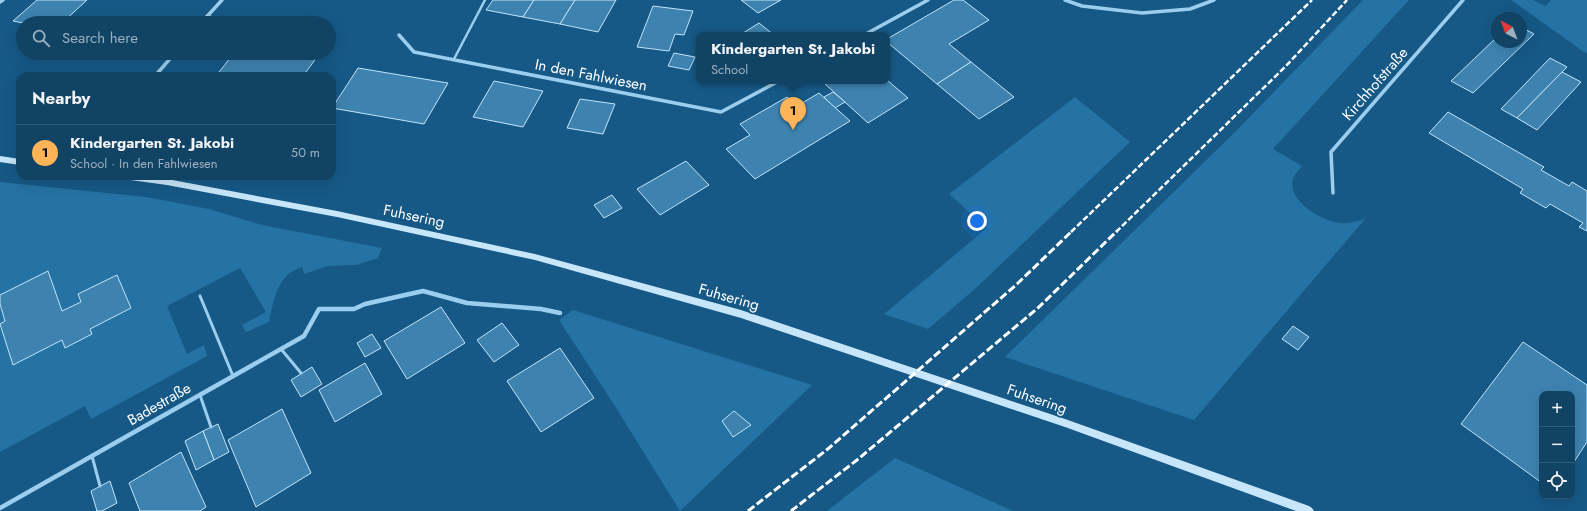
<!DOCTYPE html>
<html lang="en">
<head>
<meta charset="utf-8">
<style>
	:root { --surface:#104364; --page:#194a6a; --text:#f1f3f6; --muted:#9cb0bf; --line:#305c78; --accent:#ffb458 }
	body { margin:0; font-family:Jost,sans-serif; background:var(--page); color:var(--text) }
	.controls { position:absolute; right:12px; bottom:12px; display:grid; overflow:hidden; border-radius:8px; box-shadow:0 4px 16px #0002 }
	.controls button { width:36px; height:36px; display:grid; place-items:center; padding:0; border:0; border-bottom:1px solid var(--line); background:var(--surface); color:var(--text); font:20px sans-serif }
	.compass { position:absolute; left:1491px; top:12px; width:36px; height:36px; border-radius:50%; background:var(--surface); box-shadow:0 4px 16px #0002; rotate:318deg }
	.you { position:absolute; left:977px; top:221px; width:14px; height:14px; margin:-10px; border:3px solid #fff; border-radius:50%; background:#1a73e8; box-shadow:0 0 0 6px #1a73e833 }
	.badge { display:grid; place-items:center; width:26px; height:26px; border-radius:50%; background:var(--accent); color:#111; font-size:13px; font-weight:700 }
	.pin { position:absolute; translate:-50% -33px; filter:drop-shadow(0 1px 2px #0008) }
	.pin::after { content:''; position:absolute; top:21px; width:14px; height:12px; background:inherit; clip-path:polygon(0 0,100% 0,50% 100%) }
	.popup { position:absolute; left:696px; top:32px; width:194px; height:52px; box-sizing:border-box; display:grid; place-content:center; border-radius:8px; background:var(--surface); filter:drop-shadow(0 1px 3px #0005); font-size:13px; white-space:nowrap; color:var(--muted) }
	.popup b { font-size:15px; color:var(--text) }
	.popup::after { content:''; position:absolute; left:50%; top:100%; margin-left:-8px; border:8px solid transparent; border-top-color:var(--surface) }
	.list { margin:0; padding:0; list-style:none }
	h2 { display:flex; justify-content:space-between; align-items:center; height:52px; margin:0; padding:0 16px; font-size:17px }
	h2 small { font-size:13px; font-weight:400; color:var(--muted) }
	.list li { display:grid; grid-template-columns:26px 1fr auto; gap:12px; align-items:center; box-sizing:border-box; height:56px; padding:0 16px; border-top:1px solid var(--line) }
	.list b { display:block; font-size:15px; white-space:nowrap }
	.list p { margin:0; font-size:13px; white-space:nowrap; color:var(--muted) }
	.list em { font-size:13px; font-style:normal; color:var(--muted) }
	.icon { flex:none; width:22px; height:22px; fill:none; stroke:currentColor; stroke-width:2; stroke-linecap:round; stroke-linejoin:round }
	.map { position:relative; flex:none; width:1587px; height:511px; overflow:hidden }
	.search { position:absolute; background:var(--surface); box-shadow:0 4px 16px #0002; left:16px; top:16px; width:320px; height:44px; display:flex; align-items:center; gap:10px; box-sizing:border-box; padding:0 14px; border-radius:22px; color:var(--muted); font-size:15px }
	.panel { position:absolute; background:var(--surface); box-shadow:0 4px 16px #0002; left:16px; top:72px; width:320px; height:108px; border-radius:12px }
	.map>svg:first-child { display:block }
</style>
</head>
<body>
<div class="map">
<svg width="1587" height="511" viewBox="0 0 1587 511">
	<rect width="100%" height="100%" fill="#165986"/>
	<g fill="#2572a4">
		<path d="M1363,0H1409L1273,149L1302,166C1297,172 1292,177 1292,185C1294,205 1323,221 1340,223C1348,224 1357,221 1365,219L1194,420L1005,357L1237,130Z"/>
		<polygon points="1511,0 1533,0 1546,6 1551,0 1587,0 1587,54"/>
		<polygon points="1075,97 1130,142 976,288 928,329 884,314 987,228 949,194"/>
		<path d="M0,182L146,197L209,209L262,225L382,248L378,258L356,265L328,266L304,274L302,267C277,275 274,299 269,322L246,332L242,325L266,312L240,268L167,306L187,354L204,345L207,356L91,419L85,406L0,452Z"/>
		<polygon points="573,310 812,385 680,511 613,403 559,320"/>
		<polygon points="895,458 1013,511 827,511"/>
	</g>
	<g fill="#3e83b0" stroke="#c1e4fa">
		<polygon points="37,0 87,0 62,23 23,23 13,21"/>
		<polygon points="493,0 534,0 523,17 486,10"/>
		<polygon points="534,0 575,0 560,24 523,17"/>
		<polygon points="575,0 616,0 598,32 560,24"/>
		<polygon points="741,0 781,0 758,13"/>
		<polygon points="954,0 963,0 989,20 949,44 971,62 937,84 887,42 887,39"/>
		<polygon points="653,6 693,11 684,35 675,34 669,51 637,47"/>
		<polygon points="759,23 774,35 740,35"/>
		<polygon points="1521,27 1534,34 1473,93 1451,81 1497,37 1497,42 1521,42"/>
		<polygon points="234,53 320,53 303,76 216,76"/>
		<polygon points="674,53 695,57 689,70 668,66"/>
		<polygon points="1550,58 1567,67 1517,118 1501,109"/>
		<polygon points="971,62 1014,97 979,119 937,84"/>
		<polygon points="358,68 448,83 424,124 332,108"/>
		<polygon points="1562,72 1581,82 1537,130 1517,118"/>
		<polygon points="887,80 908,98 868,123 825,84 830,81 887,81"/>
		<polygon points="494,81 543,91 523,127 473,117"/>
		<polygon points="833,92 845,102 835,108 824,97"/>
		<polygon points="819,93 850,121 755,179 726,149 750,135 740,124 787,97 797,106"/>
		<polygon points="580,99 615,104 603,134 567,128"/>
		<polygon points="1448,112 1544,167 1541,170 1569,186 1572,182 1587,191 1587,231 1579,227 1583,223 1550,204 1546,208 1520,193 1523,189 1429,133"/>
		<polygon points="686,161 709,185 660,215 637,189"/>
		<polygon points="612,195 622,208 604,218 594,205"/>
		<polygon points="48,271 62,311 81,302 78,294 117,275 131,308 90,329 92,334 65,348 62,340 13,365 0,324 5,321 0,304 0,295"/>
		<polygon points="441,307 465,343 407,379 384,341"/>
		<polygon points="502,323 519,345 494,362 477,340"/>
		<polygon points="1293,326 1309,337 1298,350 1282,339"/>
		<polygon points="372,334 381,348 365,357 357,343"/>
		<polygon points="1523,342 1587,385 1587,442 1572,465 1572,394 1542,394 1542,483 1461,424"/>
		<polygon points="560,348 594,398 541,432 507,381"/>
		<polygon points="365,363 382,394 335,422 319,390"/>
		<polygon points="312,367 322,384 301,397 291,380"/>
		<polygon points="282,409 311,473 256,507 228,440"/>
		<polygon points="734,411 751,425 733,437 722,421"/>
		<polygon points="218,424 229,452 214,460 203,431"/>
		<polygon points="203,431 214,460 196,470 185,441"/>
		<polygon points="181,452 206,507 200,511 140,511 129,483"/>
		<polygon points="110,481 117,503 102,511 97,511 91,491"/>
	</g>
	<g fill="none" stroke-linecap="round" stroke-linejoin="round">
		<g stroke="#9bceee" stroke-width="2.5">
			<polyline points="207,16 237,23"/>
			<polyline points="329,43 332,43"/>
			<polyline points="454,59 485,0"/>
		</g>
		<g stroke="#9bceee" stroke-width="3">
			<polyline points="200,296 233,376"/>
			<polyline points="281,349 301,373"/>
			<polyline points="200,395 211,427"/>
			<polyline points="92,456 100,486"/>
		</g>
		<g stroke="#9bceee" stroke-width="3.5">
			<polyline points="1065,0 1082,6 1142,13 1190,9 1214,0"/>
			<polyline points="0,2 3,0"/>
			<polyline points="201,23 222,0"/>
			<polyline points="399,35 414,52 721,112 779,81"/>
			<polyline points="864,35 928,0"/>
			<polyline points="155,76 175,53"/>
			<polyline points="1333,193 1331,152 1463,0"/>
		</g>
		<polyline stroke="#9bceee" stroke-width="4.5" points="0,508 304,336 319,309 354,309 365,304 423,291 467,303 541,309 560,313"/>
		<g fill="#c8e6fa" fill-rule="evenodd">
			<polygon points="0,156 20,159 20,165 0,162"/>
			<polygon points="119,176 145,176 167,179 337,211 535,254 741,310 1065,419 1309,506 1312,508 1314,511 1296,511 1065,427 741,318 535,260 337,217 167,185 123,179"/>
		</g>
		<g stroke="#fff" stroke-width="2.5" stroke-dasharray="6 2.5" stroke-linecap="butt">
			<polyline points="1071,232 1312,0"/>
			<polyline points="1116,232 1286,66 1347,0"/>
		</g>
		<g stroke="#fff" stroke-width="3" stroke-dasharray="8 3" stroke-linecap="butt">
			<polyline points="748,511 829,448 1017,284 1072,231"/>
			<polyline points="791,511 857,460 1039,307 1117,231"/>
		</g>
	</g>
	<g text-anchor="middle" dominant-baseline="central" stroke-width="3.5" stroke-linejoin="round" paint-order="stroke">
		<g font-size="15" fill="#fff" stroke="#165986">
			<text transform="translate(591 75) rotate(11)">In den Fahlwiesen</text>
			<text transform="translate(1375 84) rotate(-49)">Kirchhofstraße</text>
			<text transform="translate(414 216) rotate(12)">Fuhsering</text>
			<text transform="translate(729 297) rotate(16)">Fuhsering</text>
			<text transform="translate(1037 399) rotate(19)">Fuhsering</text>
			<text transform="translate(159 404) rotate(-30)">Badestraße</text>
		</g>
	</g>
</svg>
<div class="controls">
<button>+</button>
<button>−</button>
<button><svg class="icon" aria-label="locate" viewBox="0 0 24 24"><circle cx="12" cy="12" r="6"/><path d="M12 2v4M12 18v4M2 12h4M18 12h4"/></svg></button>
</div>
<svg class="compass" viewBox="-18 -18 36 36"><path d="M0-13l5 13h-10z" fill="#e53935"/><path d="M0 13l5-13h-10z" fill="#9cb0bf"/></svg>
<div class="you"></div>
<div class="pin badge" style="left:793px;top:130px">1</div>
<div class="popup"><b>Kindergarten St. Jakobi</b>School</div>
<div class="search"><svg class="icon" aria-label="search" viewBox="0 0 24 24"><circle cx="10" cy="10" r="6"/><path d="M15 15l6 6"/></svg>Search here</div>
<section class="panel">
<h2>Nearby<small></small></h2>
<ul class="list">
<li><span class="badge">1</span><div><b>Kindergarten St. Jakobi</b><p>School · In den Fahlwiesen</p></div><em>50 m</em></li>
</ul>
</section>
</div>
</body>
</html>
